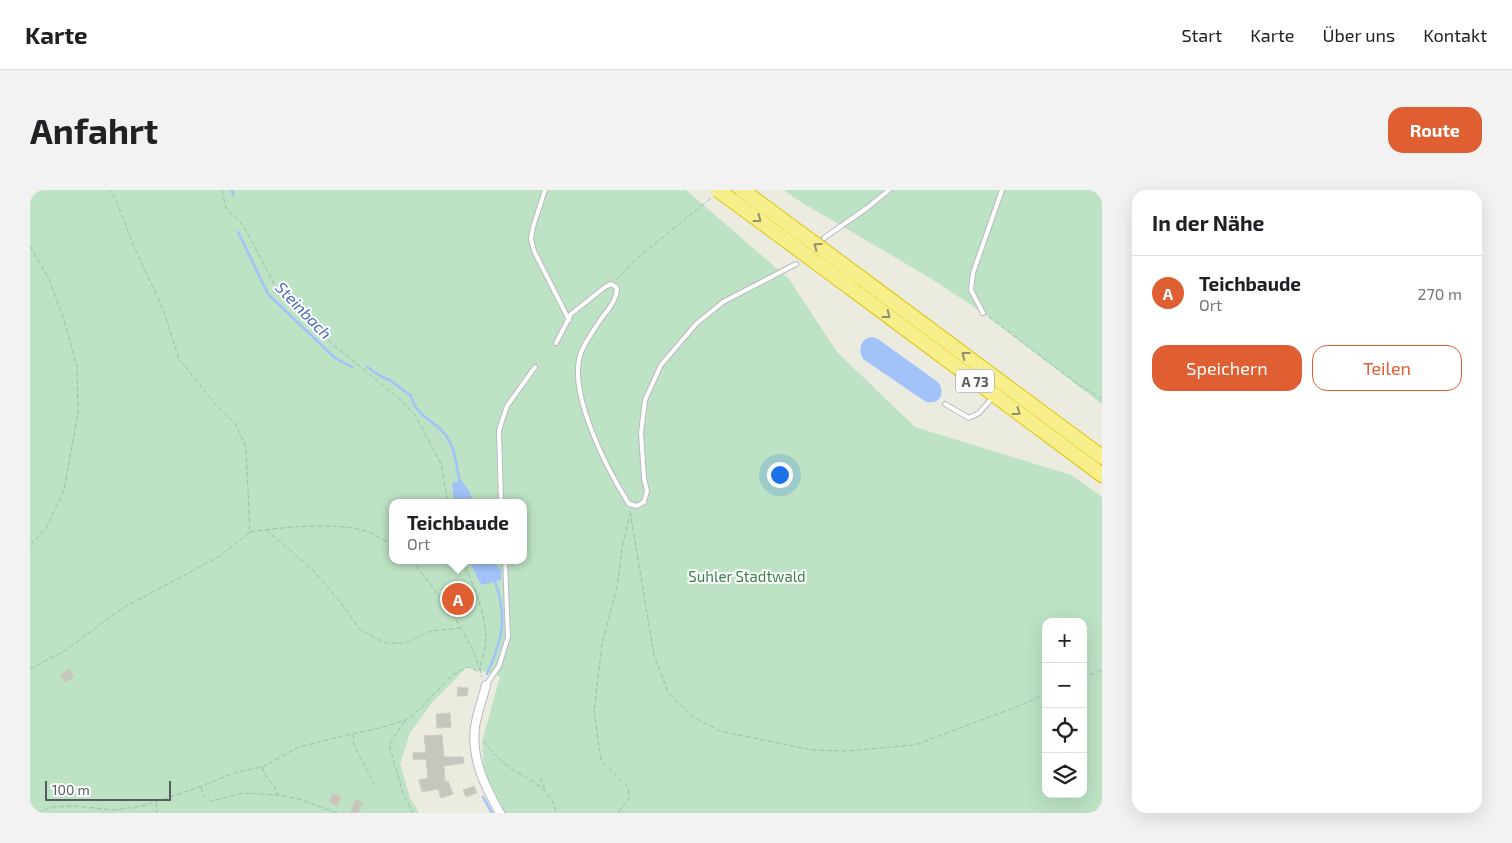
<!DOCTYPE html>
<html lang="de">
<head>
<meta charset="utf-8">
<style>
	:root { --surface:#fff; --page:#f2f2f2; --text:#202124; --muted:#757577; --line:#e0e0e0; --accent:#e05f32 }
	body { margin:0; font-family:"Exo 2",sans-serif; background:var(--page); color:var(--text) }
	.controls { position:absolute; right:15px; bottom:15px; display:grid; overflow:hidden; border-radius:10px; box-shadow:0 5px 20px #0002 }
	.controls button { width:45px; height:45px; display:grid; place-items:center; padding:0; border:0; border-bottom:1px solid var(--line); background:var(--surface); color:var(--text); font:25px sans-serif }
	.scale { position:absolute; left:15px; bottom:12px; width:126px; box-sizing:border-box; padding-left:5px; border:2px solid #595b61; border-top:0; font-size:14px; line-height:18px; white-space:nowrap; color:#595b61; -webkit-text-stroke:4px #fff; paint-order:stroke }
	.you { position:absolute; left:749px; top:284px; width:18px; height:18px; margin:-12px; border:4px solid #fff; border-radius:50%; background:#1a73e8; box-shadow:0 0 0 8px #1a73e833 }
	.badge { display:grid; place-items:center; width:32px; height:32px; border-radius:50%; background:var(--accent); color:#fff; font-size:16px; font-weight:700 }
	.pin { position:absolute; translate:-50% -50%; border:2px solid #fff; box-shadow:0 1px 5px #0006 }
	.popup { position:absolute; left:359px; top:309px; width:138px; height:65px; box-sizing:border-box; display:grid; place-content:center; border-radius:10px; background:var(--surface); filter:drop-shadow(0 1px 4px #0005); font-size:16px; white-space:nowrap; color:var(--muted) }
	.popup b { font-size:19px; color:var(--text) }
	.popup::after { content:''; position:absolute; left:50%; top:100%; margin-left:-10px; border:10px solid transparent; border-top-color:var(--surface) }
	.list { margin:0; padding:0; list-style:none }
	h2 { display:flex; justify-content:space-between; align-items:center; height:65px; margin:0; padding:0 20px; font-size:21px }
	h2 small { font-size:16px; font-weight:400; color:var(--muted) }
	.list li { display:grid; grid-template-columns:32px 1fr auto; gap:15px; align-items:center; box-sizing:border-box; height:75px; padding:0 20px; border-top:1px solid var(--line) }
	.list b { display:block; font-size:19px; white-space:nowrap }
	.list p { margin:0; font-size:16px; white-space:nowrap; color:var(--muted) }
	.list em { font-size:16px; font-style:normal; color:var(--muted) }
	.actions { display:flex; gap:10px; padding:15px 20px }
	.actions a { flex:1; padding:11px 0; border:1px solid var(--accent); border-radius:15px; text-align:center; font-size:18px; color:var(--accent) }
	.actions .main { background:var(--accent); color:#fff }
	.icon { flex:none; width:28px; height:28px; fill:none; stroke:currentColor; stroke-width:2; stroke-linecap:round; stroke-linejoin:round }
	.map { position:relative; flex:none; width:1072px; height:623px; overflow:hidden; border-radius:15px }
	header { display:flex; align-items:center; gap:30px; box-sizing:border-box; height:70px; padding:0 25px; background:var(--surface); border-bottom:1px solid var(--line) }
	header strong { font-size:24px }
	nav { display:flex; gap:28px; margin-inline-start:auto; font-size:18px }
	.intro { display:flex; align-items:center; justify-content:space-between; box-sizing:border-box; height:120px; padding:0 30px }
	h1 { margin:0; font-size:35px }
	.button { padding:12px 22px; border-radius:15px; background:var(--accent); color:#fff; font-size:18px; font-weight:700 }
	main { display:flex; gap:30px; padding:0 30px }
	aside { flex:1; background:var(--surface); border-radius:15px; box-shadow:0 5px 20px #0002 }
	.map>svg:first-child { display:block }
</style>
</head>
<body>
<header>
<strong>Karte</strong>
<nav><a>Start</a><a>Karte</a><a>Über uns</a><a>Kontakt</a></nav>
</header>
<div class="intro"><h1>Anfahrt</h1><a class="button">Route</a></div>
<main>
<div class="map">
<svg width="1072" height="623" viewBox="0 0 1072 623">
	<rect width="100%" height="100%" fill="#ebebe0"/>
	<g fill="#bde2c4" fill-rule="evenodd">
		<path d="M0,0H656L759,89L807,162L885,237L1041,285L1072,307V623H474L466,611L454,579L452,552L470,486L437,477L401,514L380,543L370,574L380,608L389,623H0ZM422,293L440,302L443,313H493V370H461L451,395L439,370H363V313H424ZM1016,432H1053V604H1016Z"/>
		<polygon points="754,0 1072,0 1072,214 953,123 900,88 766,9"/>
	</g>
	<g fill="#a1c3fa">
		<path d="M843,147L848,149L909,193C915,205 910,214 896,212L833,169C828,159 830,148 843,147Z"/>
		<polygon points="431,290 440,302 443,313 424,313 422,293"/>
		<polygon points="439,370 461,370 471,380 471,390 451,395"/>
	</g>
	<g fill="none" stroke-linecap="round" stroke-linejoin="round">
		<g stroke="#a1c3fa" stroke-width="2.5">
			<polyline points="202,0 203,5"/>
			<polyline points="208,42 238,104 305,168 322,177"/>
			<path d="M337,177L352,187L360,190L381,206C386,228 407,231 417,247C426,260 426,277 430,292"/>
			<path d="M457,484C473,449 478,426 464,389"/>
			<polyline points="453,607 462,623"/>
		</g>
	</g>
	<g fill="#c6c5be" stroke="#d0cdbf">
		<polygon points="428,402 433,413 428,416 422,405"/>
		<polygon points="40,479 44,487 35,492 30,485"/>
		<polygon points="428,497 438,498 437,506 427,506"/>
		<polygon points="420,523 421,537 407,538 406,524"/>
		<polygon points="412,545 414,567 433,567 434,573 414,576 415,592 418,591 423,604 411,608 408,599 392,602 389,590 398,588 396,569 383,570 383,563 396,562 394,546"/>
		<polygon points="444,596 447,603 436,607 433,600"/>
		<polygon points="303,603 311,607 307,616 299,612"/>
		<polygon points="326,609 333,613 328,623 320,623"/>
	</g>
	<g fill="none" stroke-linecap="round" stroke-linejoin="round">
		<g stroke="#b8b9bf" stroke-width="6">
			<g id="lane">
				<polyline points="515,0 503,37 501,49 504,61 539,130"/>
				<polyline points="794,48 837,18 859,0"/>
				<polyline points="953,123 941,100 943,83 972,0"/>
				<path d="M526,153L541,124L575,97L581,94L586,97L587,99C586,112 578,119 571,129C565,138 558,148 553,158C533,196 578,281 599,314L607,316L614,312L617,301L614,288L611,243L615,210L631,175L666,134L693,112L766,74"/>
				<polyline points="915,214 939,228 949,223 963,207"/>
				<polyline points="471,313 469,240 477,216 505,177"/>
				<polyline points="456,495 469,476 478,447 475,370"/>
			</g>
		</g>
		<g stroke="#b8b9bf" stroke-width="10">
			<path id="street" d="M456,495C453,508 447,523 445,537C441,568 455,597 470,623"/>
		</g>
		<g stroke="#e0c50b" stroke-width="16">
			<g id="highway">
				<polyline points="827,85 1072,267"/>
				<polyline points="818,96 1072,285"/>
			</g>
		</g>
		<g stroke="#97c2ab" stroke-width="1" stroke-dasharray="5 2.5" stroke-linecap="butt">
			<polyline points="192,0 196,18 213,35 246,97 272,128 300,152 371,210 385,225 411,274 418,313"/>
			<polyline points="0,56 19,89 34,130 47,176 48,223 34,300 15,340 0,355"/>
			<polyline points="586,90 606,69 681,8"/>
			<polyline points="959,127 1048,194 1072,209"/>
			<polyline points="600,321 624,465 638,502 660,525 690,541 782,560 815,561 885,555 986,517 1016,504"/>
			<polyline points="236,340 280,377 309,410 330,440 356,453 376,453 400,441 430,438"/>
			<path d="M220,342C250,337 307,332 336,341C345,344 354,351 363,355"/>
			<path d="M381,370C406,401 440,442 450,481"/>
			<path d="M432,370C444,396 455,420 456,449C456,462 447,475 452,487"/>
			<polyline points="0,479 36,460 91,419 190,366 220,342 216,257 205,233 187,216 149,169 133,119 104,57 86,10 79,0"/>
			<polyline points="1053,488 1072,480"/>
			<polyline points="375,531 367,542 359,555 373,603 383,623"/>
			<polyline points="323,544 324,555 344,594"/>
			<path d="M454,552C461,561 469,570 479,577C498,590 522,597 526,623"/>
			<polyline points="232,577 237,589 243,594 248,605"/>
			<polyline points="510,588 515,599"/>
			<path d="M171,597C173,605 175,609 182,611L213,603L248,605L269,609L307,623"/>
			<polyline points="126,612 127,623"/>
			<polyline points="8,623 20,617 44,616 85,620 112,616 164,599 207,582 232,577 269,557 312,546 350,538 376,530 392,517 421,486 437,477 450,482"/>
			<polyline points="589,623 589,621 599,609 598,597 571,570 564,521 572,455 588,392 592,357 600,325"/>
		</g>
		<use href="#lane" stroke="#fff" stroke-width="4"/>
		<use href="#street" stroke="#fff" stroke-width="8"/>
		<use href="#highway" stroke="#f7ef8b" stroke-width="14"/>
		<g stroke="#e0c50b" stroke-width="16" stroke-linecap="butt">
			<g id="highway-bridge">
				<polyline points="688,0 818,96"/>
				<polyline points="712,0 827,85"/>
			</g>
		</g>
		<use href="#highway-bridge" stroke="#f7ef8b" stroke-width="14"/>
	</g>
	<defs><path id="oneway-chevron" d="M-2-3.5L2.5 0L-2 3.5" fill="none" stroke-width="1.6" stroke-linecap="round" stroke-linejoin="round" transform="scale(1.25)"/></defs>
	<g stroke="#908f70">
		<use href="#oneway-chevron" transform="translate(728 29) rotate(36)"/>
		<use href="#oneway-chevron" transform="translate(787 56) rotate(-144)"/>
		<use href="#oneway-chevron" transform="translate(857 125) rotate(37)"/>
		<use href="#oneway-chevron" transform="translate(935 165) rotate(-143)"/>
		<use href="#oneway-chevron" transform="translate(987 222) rotate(36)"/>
	</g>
	<g text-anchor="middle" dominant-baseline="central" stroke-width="4" stroke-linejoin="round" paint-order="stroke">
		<rect fill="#fff" stroke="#8b8c90" stroke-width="1" x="926" y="179.5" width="38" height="23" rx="4"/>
		<g font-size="14" font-weight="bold" fill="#595b61">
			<text x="945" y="191">A 73</text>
		</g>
		<g font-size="15" fill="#388149" stroke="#fff">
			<text x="717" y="386">Suhler Stadtwald</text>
		</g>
		<g font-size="16" font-style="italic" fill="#466abc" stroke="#fff">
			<text transform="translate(274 120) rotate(46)">Steinbach</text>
		</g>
	</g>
</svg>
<div class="controls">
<button>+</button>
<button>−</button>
<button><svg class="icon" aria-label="locate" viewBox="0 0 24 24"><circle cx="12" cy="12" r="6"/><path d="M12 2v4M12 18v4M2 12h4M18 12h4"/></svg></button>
<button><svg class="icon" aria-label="layers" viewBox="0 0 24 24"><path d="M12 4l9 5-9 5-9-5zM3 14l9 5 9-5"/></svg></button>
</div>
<div class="scale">100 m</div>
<div class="you"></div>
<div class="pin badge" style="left:428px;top:409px">A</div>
<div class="popup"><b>Teichbaude</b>Ort</div>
</div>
<aside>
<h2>In der Nähe<small></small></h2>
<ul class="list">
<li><span class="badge">A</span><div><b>Teichbaude</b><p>Ort</p></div><em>270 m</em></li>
</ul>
<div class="actions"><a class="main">Speichern</a><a>Teilen</a></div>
</aside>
</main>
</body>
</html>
